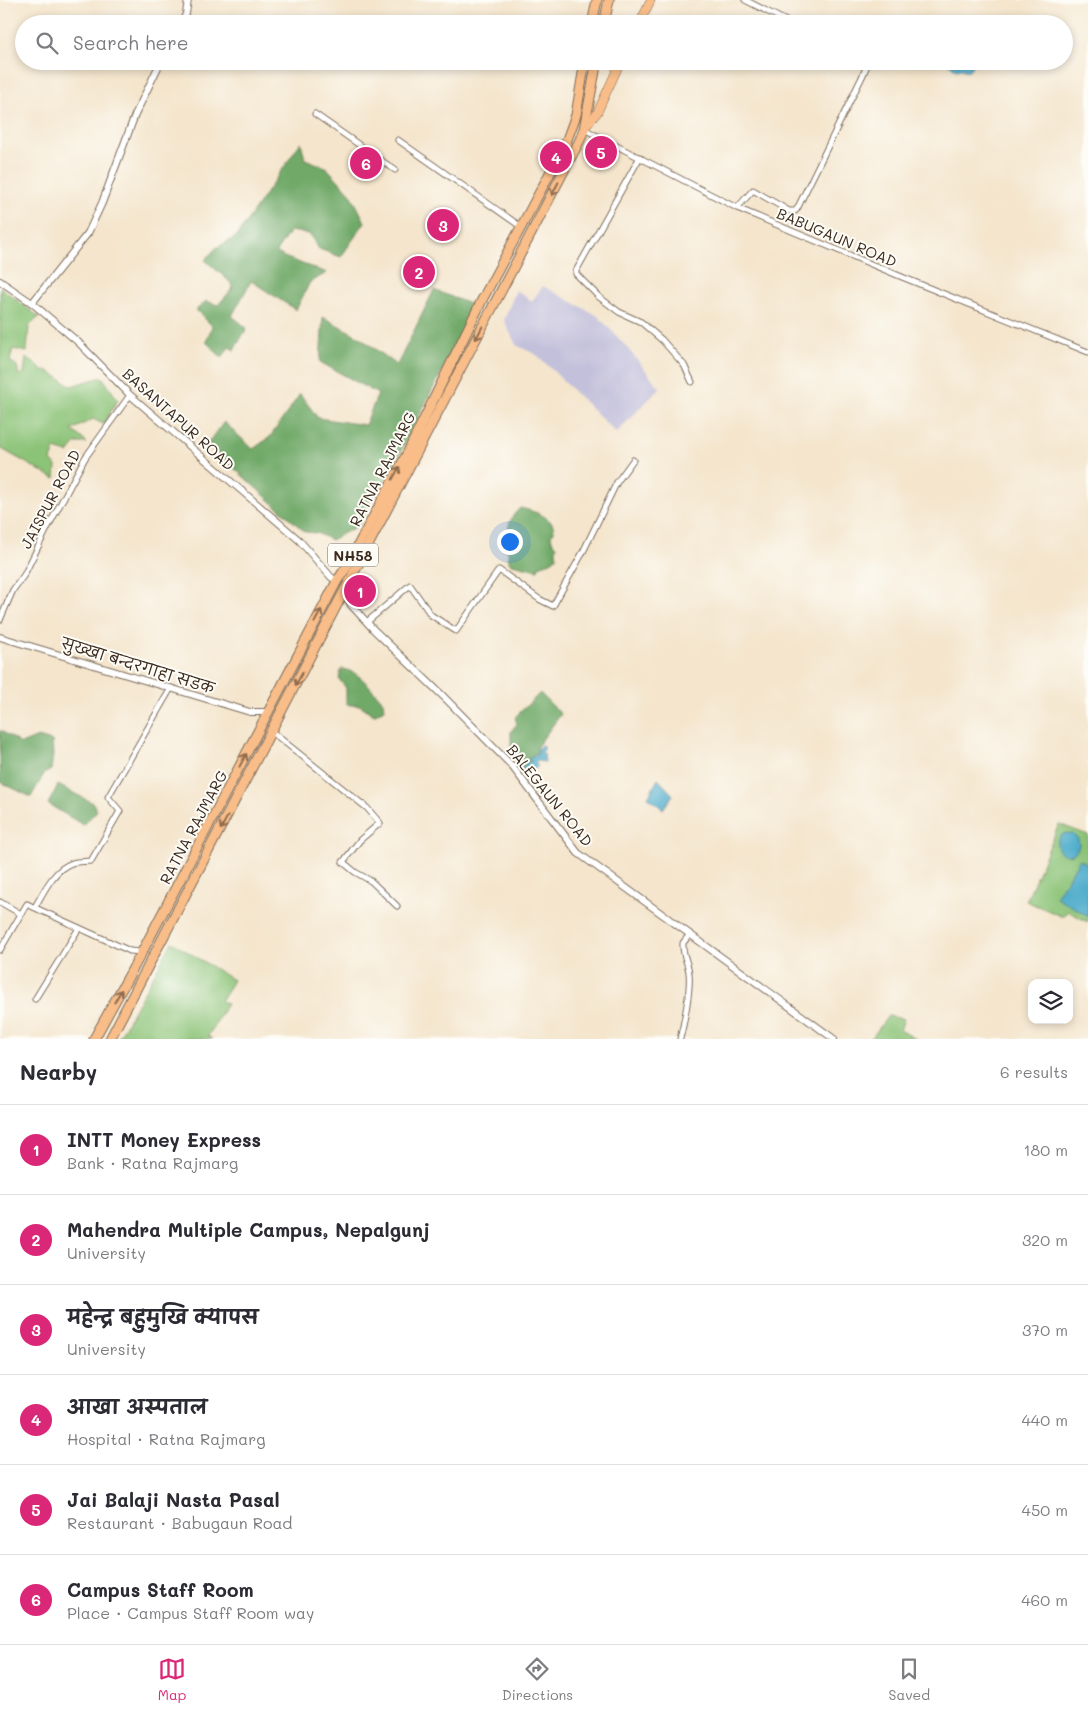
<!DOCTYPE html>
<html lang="en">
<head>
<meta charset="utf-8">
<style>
	:root { --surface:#fff; --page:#f7f7f7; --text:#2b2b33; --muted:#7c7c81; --line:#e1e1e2; --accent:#db2777 }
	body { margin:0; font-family:Mali,"Playpen Sans Deva",sans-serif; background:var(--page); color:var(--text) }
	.controls { position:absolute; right:15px; bottom:15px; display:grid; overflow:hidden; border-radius:10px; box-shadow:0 2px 8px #0003 }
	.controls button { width:45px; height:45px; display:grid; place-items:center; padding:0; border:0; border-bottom:1px solid var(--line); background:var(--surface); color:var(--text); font:25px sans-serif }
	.you { position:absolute; left:509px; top:541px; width:18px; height:18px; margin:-12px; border:4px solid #fff; border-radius:50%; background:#1a73e8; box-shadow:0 0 0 8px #1a73e833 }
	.badge { display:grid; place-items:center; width:32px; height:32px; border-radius:50%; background:var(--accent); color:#fff; font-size:16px; font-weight:700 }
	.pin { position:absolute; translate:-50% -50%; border:2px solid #fff; box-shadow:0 1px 5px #0006 }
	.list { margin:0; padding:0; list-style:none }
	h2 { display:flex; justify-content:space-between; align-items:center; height:65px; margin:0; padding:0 20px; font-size:21px }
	h2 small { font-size:16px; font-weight:400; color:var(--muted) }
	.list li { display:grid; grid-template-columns:32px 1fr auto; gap:15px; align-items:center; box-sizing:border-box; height:90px; padding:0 20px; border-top:1px solid var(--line) }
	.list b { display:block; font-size:19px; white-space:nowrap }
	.list p { margin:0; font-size:16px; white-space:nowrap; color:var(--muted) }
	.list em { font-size:16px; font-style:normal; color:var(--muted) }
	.icon { flex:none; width:28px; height:28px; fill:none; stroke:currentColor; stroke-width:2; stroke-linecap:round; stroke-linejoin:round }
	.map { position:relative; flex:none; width:1088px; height:1039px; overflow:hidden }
	.search { position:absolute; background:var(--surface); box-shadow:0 2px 8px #0003; left:15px; right:15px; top:15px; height:55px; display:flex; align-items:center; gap:12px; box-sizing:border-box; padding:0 18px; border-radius:28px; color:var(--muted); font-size:19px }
	.sheet { height:605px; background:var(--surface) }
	nav { display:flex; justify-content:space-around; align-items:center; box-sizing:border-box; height:70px; border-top:1px solid var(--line); background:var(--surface); font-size:14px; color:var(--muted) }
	nav a { display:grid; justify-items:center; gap:2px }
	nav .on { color:var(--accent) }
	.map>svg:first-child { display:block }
</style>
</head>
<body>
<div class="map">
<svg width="1088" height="1039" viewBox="0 0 1088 1039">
	<rect width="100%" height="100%" fill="#fdfcf7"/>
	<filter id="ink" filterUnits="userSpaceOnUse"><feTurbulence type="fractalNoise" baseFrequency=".02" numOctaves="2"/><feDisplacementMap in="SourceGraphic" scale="10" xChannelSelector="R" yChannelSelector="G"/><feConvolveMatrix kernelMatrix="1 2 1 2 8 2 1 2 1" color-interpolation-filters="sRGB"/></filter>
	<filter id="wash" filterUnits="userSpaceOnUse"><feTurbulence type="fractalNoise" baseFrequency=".0096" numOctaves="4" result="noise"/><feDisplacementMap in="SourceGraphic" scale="20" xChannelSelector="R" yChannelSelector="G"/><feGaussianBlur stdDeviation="1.12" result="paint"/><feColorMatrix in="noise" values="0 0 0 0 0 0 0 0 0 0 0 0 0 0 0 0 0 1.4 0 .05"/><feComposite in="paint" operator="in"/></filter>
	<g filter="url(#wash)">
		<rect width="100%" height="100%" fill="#f4e5cc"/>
		<polygon fill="#c3c0db" points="543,286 598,316 624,344 660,388 616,433 537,355 516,345 504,320 516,290 532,301"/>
		<g fill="#8bc377" stroke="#63764a">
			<polygon points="0,287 39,317 29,326 27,352 13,349 10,361 17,366 19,375 24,373 26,358 39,366 41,371 48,371 71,386 102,377 118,400 103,424 93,419 72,430 87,443 76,443 68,453 55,449 51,460 56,466 55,479 0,448"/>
			<polygon points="1059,824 1088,835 1088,922 1067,911 1063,917 1026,901"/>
			<polygon points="172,942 233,980 221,1001 227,1004 208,1036 212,1039 118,1039"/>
			<polygon points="888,1016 904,1019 900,1030 916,1039 871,1039"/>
		</g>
		<g fill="#70a968" stroke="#566a43">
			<polygon points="301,142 305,159 326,167 351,194 365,222 341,257 319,249 309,234 290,231 276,252 284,257 327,273 310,282 296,310 251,281 232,316 247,328 234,350 229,347 222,358 206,342 212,326 196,310 206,301 218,305 233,288 230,282 205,260 216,248 236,237"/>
			<polygon points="434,290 475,306 385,483 372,496 359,525 331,540 317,533 305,532 207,444 224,422 253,449 270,437 300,394 318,418 365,425 378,394 320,362 323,317 358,336 397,365"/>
			<path d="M520,508C530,510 543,514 550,521C553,523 554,528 554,532L551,535L552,541L557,546L556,550L557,557L551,562L539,566L538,570L512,564L509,562L508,551L501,547L503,540H507C508,526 509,518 520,508Z"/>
			<path d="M341,669C358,669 372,690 383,701L384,709L374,715L360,705H350L346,703V688L339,679Z"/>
			<polygon points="540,693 561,714 536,748 539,751 529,758 532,761 528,762 522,769 511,754 511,731 517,724 515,717"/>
			<polygon points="0,730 21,744 38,737 52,741 53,755 51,770 44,774 31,797 0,782"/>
			<polygon points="58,785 93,803 97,811 83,825 48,804"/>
		</g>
		<g fill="#4babca" stroke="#436a74">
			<polygon points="946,61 976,61 968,72 962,69 956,70"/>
			<polygon points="542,746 545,749 542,752 544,754 545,762 537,761 535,763 538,766 533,771 524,772 522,769 528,762 532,761 528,758 536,755 539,751 536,749"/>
			<polygon points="658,779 673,795 663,809 648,797"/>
			<circle cx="1068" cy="844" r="11"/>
			<polygon points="1080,859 1088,864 1088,916 1056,897"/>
		</g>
	</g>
	<g filter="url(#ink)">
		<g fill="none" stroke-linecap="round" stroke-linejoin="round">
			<g stroke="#7c6b5b" stroke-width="7">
				<g id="minor">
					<polyline points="745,0 792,24"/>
					<polyline points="315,114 395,170"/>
					<polyline points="584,129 737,208 902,277 1088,352"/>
					<polyline points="398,140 520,226 522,223"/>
					<polyline points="640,157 576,271 576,274 599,297 619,312 641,322 662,340 684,365 692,382"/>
					<polyline points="737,208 753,190 789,211 795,211 797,209 862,77 868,63 865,61"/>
					<polyline points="0,620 13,590 24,575 49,525 85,458 130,395"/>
					<polyline points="367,622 410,585 431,615 456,631 499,570 539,599 553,606 583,552 617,482 633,460"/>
					<polyline points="272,732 367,808 380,823 360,840 343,862 355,872 371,881 397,906"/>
					<polyline points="0,902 21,914 27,904 31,906 130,951 142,952"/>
					<path d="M35,907C44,891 54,869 72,863C78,861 85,862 91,861L120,811L108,797L171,688"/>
					<polyline points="0,950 21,914"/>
					<polyline points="35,999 79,928"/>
					<path d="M680,1039C684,1023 691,989 689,973C688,962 682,955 683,943L690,934"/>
				</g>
			</g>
			<g stroke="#7c6b5b" stroke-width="8">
				<g id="tertiary">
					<polyline points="181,24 186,14 188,0"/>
					<polyline points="0,281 32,303 78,342 130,395 299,540 331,577 337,581"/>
					<polyline points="32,303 88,233 102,203 135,115 161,61"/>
					<polyline points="345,592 351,605 374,630 444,697 511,765 578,853 834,1039"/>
					<polyline points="0,637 250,712 268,712"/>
				</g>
			</g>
			<g stroke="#7c6b5b" stroke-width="9">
				<g id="primary">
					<polyline points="639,24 651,0"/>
					<polyline points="584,129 597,113 621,61"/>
				</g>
			</g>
			<g stroke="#7c6b5b" stroke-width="11">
				<g id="trunk">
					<polyline points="592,24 597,0"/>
					<polyline points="604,24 609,0"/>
					<polyline points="94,1039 142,952 337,581 346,568 408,452 482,300 565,145 576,115 585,61"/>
					<polyline points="110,1039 580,140 584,129 597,61"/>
				</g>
			</g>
			<use href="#minor" stroke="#fff" stroke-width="5"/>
			<use href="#tertiary" stroke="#fff" stroke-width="6"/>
			<use href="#primary" stroke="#f8bd88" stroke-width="8"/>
			<use href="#trunk" stroke="#f8bd88" stroke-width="9"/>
		</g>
		<defs><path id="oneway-shaft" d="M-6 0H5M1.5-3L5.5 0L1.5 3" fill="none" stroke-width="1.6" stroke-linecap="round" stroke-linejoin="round" transform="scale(1.25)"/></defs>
		<g stroke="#906c4e">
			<use href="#oneway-shaft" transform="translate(555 189) rotate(117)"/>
			<use href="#oneway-shaft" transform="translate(479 333) rotate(118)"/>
			<use href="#oneway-shaft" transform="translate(396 473) rotate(-62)"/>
			<use href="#oneway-shaft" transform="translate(318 616) rotate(-62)"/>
			<use href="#oneway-shaft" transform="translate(299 679) rotate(118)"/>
			<use href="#oneway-shaft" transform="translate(243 760) rotate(-62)"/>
			<use href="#oneway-shaft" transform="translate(224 823) rotate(118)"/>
			<use href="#oneway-shaft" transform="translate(118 996) rotate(-61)"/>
		</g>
	</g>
	<g text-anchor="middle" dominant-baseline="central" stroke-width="4" stroke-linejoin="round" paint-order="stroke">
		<rect fill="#fdfcf7" stroke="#75695f" stroke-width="1" x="328" y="543.5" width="50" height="23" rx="4"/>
		<g font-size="14" font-weight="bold" fill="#3b2a1e">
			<text x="353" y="555">NH58</text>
		</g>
		<g font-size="15" fill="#3b2a1e" stroke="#fdfcf7">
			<text transform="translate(837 237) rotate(23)">BABUGAUN ROAD</text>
			<text transform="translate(179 419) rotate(42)">BASANTAPUR ROAD</text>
			<text transform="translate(382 469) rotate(-63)">RATNA RAJMARG</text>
			<text transform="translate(50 499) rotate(-62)">JAISPUR ROAD</text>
			<text transform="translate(138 665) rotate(17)">सुख्खा बन्दरगाहा सडक</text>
			<text transform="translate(550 795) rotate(51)">BALEGAUN ROAD</text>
			<text transform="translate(193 827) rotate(-62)">RATNA RAJMARG</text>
		</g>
	</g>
</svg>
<div class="controls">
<button><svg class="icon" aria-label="layers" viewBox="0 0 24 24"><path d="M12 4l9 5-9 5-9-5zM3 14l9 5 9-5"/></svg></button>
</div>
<div class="you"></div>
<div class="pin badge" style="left:360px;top:591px">1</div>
<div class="pin badge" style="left:419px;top:272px">2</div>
<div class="pin badge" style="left:443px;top:225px">3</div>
<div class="pin badge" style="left:556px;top:157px">4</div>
<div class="pin badge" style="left:601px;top:152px">5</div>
<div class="pin badge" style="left:366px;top:163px">6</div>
<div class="search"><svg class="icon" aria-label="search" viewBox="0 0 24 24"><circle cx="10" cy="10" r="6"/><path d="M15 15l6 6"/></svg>Search here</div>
</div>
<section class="sheet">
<h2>Nearby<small>6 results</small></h2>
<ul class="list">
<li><span class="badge">1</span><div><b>INTT Money Express</b><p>Bank · Ratna Rajmarg</p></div><em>180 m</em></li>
<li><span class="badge">2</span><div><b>Mahendra Multiple Campus, Nepalgunj</b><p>University</p></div><em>320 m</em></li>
<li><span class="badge">3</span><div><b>महेन्द्र बहुमुखि क्यापस</b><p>University</p></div><em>370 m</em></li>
<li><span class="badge">4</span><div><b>आखा अस्पताल</b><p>Hospital · Ratna Rajmarg</p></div><em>440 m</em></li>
<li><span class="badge">5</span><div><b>Jai Balaji Nasta Pasal</b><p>Restaurant · Babugaun Road</p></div><em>450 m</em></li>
<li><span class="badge">6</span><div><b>Campus Staff Room</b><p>Place · Campus Staff Room way</p></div><em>460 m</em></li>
</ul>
</section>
<nav>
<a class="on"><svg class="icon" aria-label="map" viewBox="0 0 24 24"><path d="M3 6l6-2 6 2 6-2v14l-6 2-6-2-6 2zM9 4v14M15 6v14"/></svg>Map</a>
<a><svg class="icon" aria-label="directions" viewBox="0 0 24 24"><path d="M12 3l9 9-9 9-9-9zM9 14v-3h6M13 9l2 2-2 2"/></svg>Directions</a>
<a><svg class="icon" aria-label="saved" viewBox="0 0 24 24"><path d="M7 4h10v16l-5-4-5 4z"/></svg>Saved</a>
</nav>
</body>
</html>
